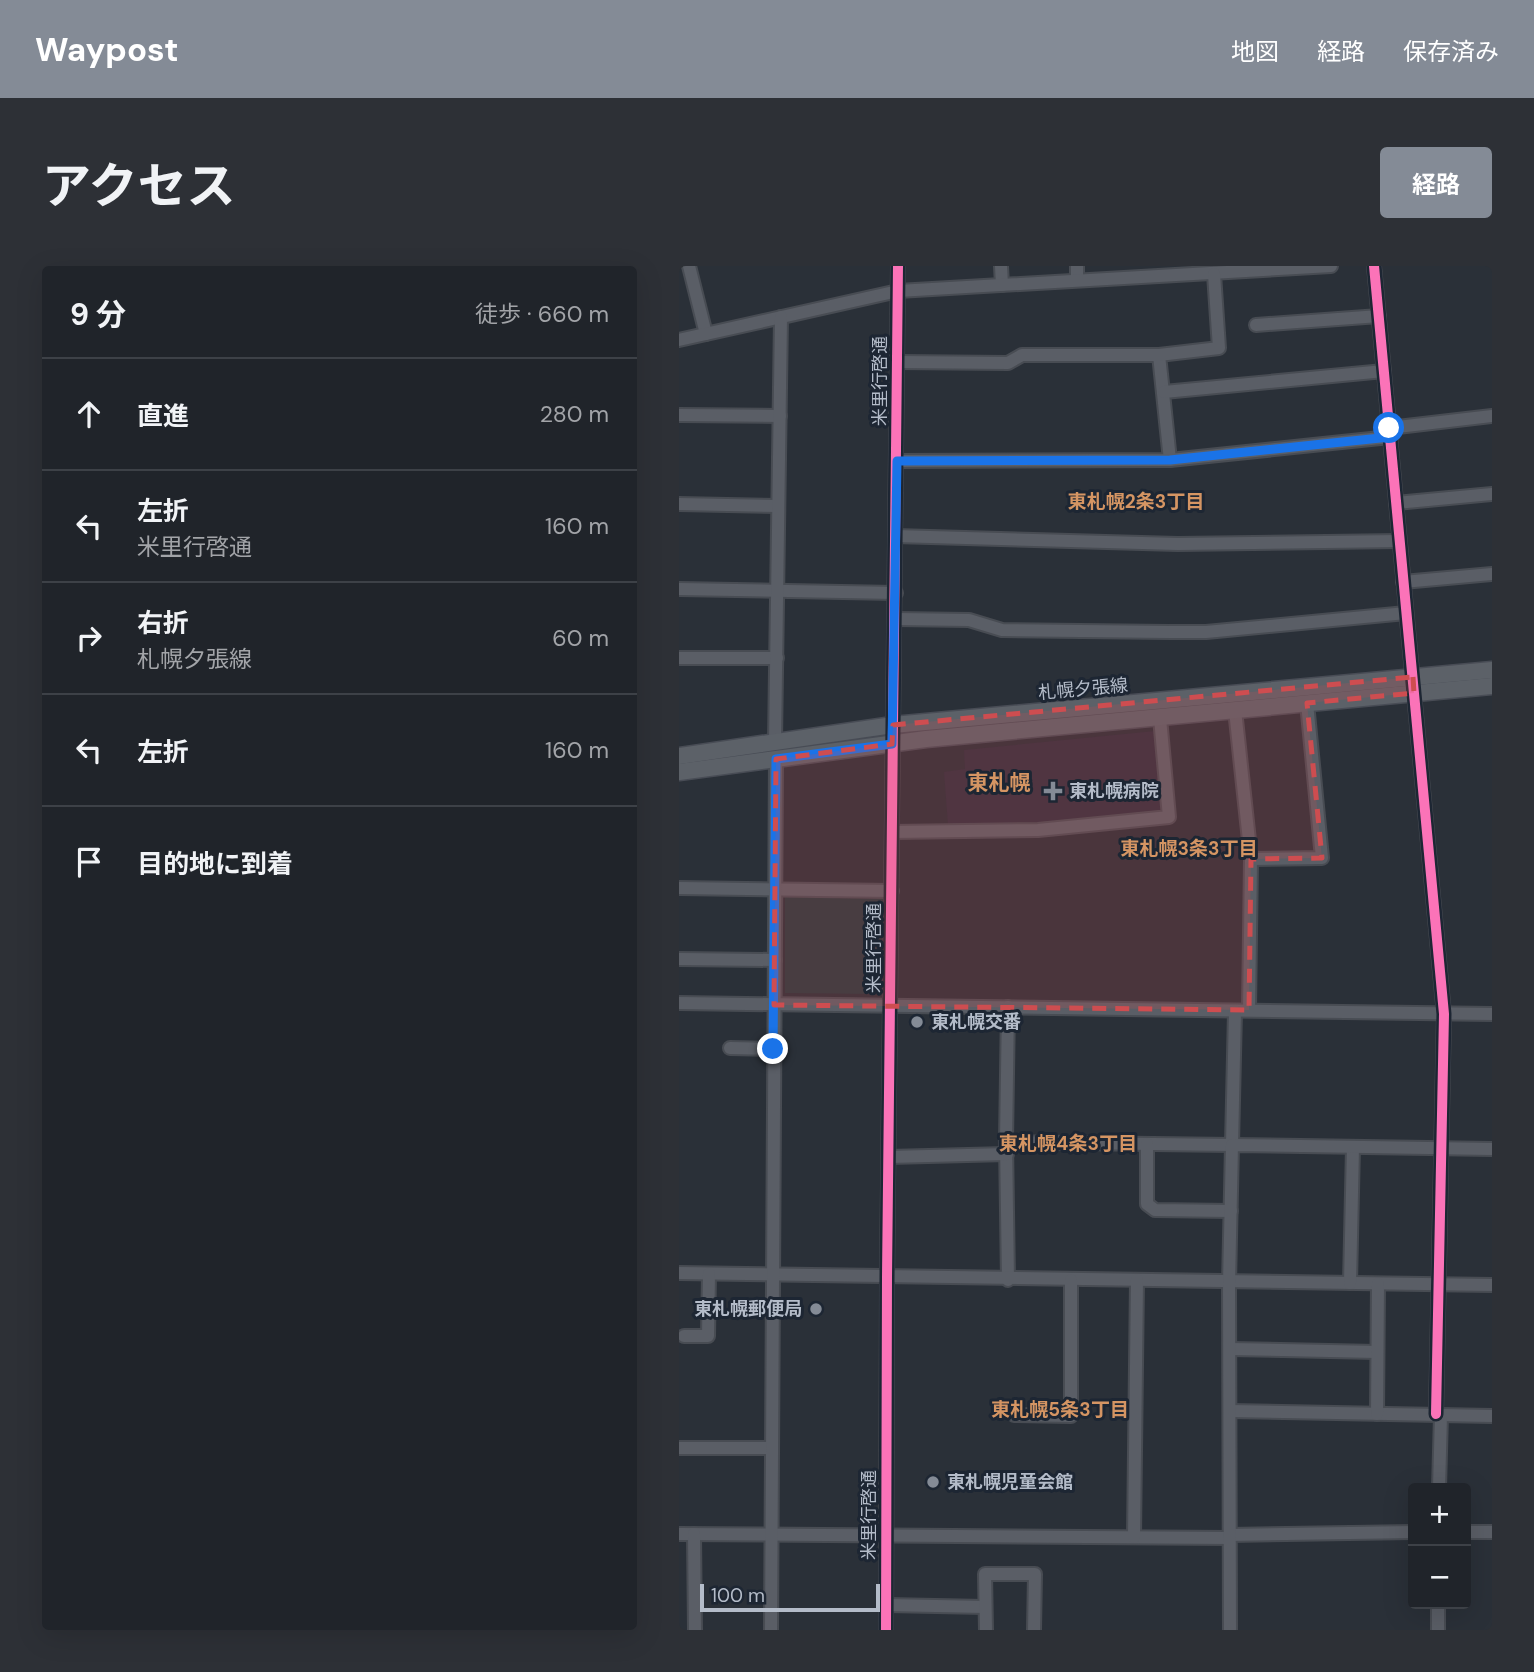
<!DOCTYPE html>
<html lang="ja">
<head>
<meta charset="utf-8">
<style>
	:root { --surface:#20242a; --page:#2d3036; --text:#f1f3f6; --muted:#a2a4a8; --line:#3d4147; --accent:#848b96 }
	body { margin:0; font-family:"DM Sans","Noto Sans JP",sans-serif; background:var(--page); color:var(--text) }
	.controls { position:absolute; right:21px; bottom:21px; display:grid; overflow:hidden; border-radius:7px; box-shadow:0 7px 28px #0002 }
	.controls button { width:63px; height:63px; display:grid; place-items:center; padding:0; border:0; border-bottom:2px solid var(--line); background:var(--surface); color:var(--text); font:35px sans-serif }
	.scale { position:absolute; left:21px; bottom:18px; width:180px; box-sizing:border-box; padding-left:7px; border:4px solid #b4bcc9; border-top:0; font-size:19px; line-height:24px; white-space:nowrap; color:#b4bcc9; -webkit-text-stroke:5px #1d2633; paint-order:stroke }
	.stop { position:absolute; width:21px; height:21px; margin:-16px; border:5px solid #1a73e8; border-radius:50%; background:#fff }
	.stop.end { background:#1a73e8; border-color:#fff; box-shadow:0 2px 7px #0008 }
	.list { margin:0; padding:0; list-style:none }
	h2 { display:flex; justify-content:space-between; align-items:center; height:91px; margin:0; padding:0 28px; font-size:30px }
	h2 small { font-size:23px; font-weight:400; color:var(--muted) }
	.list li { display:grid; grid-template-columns:46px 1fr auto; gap:21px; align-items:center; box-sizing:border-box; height:112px; padding:0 28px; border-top:2px solid var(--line) }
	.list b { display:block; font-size:26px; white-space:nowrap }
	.list p { margin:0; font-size:23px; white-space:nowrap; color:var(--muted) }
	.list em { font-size:23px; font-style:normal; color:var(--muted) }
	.icon { flex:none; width:38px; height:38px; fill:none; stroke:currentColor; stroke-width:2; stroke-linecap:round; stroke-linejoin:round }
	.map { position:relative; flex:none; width:813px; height:1364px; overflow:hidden; border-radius:7px }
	header { display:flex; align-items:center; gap:42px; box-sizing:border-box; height:98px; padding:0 35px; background:var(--accent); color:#fff }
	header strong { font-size:33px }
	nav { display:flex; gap:38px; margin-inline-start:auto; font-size:24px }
	.intro { display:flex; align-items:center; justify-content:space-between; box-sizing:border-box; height:168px; padding:0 42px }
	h1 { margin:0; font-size:49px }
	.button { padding:18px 32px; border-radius:7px; background:var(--accent); color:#fff; font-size:24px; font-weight:700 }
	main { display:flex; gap:42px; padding:0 42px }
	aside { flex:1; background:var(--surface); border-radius:7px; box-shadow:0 7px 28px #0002 }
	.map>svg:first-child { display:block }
</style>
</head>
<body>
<header>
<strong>Waypost</strong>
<nav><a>地図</a><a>経路</a><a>保存済み</a></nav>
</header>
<div class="intro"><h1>アクセス</h1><a class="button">経路</a></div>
<main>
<aside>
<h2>9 分<small>徒歩 · 660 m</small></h2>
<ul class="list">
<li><svg class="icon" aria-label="ahead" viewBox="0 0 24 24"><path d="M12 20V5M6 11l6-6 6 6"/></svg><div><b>直進</b></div><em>280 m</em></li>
<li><svg class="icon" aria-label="left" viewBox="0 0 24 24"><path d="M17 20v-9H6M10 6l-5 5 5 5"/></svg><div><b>左折</b><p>米里行啓通</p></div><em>160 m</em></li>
<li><svg class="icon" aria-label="right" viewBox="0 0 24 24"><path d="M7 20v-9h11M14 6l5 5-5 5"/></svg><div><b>右折</b><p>札幌夕張線</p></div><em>60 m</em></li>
<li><svg class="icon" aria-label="left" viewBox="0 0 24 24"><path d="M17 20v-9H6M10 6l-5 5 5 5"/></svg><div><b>左折</b></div><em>160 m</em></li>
<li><svg class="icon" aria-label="arrive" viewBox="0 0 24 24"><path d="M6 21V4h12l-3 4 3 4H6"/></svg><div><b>目的地に到着</b></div></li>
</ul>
</aside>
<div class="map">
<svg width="813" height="1364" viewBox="0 0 813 1364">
	<rect width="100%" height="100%" fill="#2a3038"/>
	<polygon fill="#31303e" points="476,465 484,545 360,558 269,559 265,506 286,503 285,484"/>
	<polygon fill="#273a3e" points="106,631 204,633 200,728 106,727"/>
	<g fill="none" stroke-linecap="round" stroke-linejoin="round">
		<g stroke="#484c53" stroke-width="16">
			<g id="minor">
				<polyline points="10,0 27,68"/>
				<polyline points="322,0 323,19"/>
				<polyline points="398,0 398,14"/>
				<polyline points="695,0 765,748 757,1148"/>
				<polyline points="577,59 700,50"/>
				<polyline points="0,74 219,25 652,0"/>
				<polyline points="480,89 491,194"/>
				<polyline points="219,96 329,97 343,89 480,89 540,82 535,8"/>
				<polyline points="485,126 705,105"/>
				<polyline points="0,149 101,150"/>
				<polyline points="710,162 813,150"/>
				<polyline points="218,195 491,194 711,171"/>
				<polyline points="717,237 813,228"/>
				<polyline points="0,238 99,240"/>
				<polyline points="216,270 499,278 720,275"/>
				<polyline points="724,316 813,308"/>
				<polyline points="0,323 217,327"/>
				<polyline points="217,353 290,354 323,364 490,366 527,366 727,347"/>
				<polyline points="0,392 98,392"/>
				<polyline points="556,444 572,593 570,744"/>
				<polyline points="96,476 102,51"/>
				<polyline points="213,566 359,564 490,551 481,452"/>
				<polyline points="572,593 643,592 628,437"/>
				<polyline points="0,622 213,625"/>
				<polyline points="0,693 96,694"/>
				<polyline points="0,737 813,748"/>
				<polyline points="329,741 327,876 329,1014"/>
				<polyline points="51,782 94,783"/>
				<polyline points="327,876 553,879 556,745"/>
				<polyline points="468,878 468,938 476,944 552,945"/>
				<polyline points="210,891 328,888"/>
				<path d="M0,1007C271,1013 542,1016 813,1019"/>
				<polyline points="671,1017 674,881"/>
				<polyline points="5,1070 29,1070 30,1008"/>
				<polyline points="551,1083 698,1086"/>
				<polyline points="551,1145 813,1150"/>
				<polyline points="698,1148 699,1018"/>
				<polyline points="335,1149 392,1150 392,1014"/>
				<polyline points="0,1182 93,1182"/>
				<polyline points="760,1222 762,1149"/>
				<polyline points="787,1266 813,1266"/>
				<polyline points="0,1268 551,1272"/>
				<polyline points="15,1268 16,1364"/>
				<polyline points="550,1269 734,1266"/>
				<polyline points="455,1271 458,1014"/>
				<polyline points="208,1339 306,1341"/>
				<polyline points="92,1364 97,493"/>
				<polyline points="207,1364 208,1011 219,0"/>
				<polyline points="307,1364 306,1308 356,1308 355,1364"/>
				<polyline points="551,1364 550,1018 553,879 813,883"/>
				<polyline points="759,1364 759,1338"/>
			</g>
		</g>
		<g stroke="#484c55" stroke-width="19">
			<g id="major">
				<polyline points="0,490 214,459 813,404"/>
				<polyline points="0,506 247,473 813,420"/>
			</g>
		</g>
		<use href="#minor" stroke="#5a5e66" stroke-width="12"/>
		<use href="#major" stroke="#5c6168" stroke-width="16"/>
		<g stroke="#1d2633" stroke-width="15">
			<g id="cycleway">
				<polyline points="695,0 765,748 757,1148"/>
				<polyline points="207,1364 208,1011 219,0"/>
			</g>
		</g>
		<use href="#cycleway" stroke="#fb73b8" stroke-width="10"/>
	</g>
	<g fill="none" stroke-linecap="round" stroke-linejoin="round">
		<polyline stroke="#1a73e8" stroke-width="9" points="94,783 97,493 213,478 218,195 491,194 711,171 710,162"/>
	</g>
	<path fill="#ce4d50" fill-opacity="0.2" stroke="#ce4d50" stroke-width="5" stroke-dasharray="14 9" stroke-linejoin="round" d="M734,411L735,427L628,437L643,592L572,593L570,744L95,739L97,493L213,478L214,459Z"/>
	<g fill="#848b96" stroke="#1d2633" stroke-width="2.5">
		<path d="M370.5 514.5h7v7h7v7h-7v7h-7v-7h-7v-7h7z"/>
		<circle cx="238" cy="756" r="7"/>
		<circle cx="137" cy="1043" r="7"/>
		<circle cx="254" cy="1216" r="7"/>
	</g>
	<g text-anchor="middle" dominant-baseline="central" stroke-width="6" stroke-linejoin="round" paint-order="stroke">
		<g font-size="18" fill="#b4bcc9" stroke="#1d2633">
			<text transform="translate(201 115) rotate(-90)">米里行啓通</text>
			<text transform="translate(404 423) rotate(-5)">札幌夕張線</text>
			<text transform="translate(195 682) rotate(-90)">米里行啓通</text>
			<text transform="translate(190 1249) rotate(-90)">米里行啓通</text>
		</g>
		<g font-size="18" font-weight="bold" fill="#b4bcc9" stroke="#1d2633" text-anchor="start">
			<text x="390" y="525">東札幌病院</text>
			<text x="252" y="756">東札幌交番</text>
			<text x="123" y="1043" text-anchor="end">東札幌郵便局</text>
			<text x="268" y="1216">東札幌児童会館</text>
		</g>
		<g font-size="19" font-weight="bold" fill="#d59563" stroke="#1d2633">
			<text x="457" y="235">東札幌2条3丁目</text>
			<text x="510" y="582">東札幌3条3丁目</text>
			<text x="389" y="877">東札幌4条3丁目</text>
			<text x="381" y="1143">東札幌5条3丁目</text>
		</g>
		<g font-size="21" font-weight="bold" fill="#d59563" stroke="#1d2633">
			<text x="320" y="517">東札幌</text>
		</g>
	</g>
</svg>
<div class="controls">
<button>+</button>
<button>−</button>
</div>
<div class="scale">100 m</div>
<div class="stop" style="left:710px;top:162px"></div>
<div class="stop end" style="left:94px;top:783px"></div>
</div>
</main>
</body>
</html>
